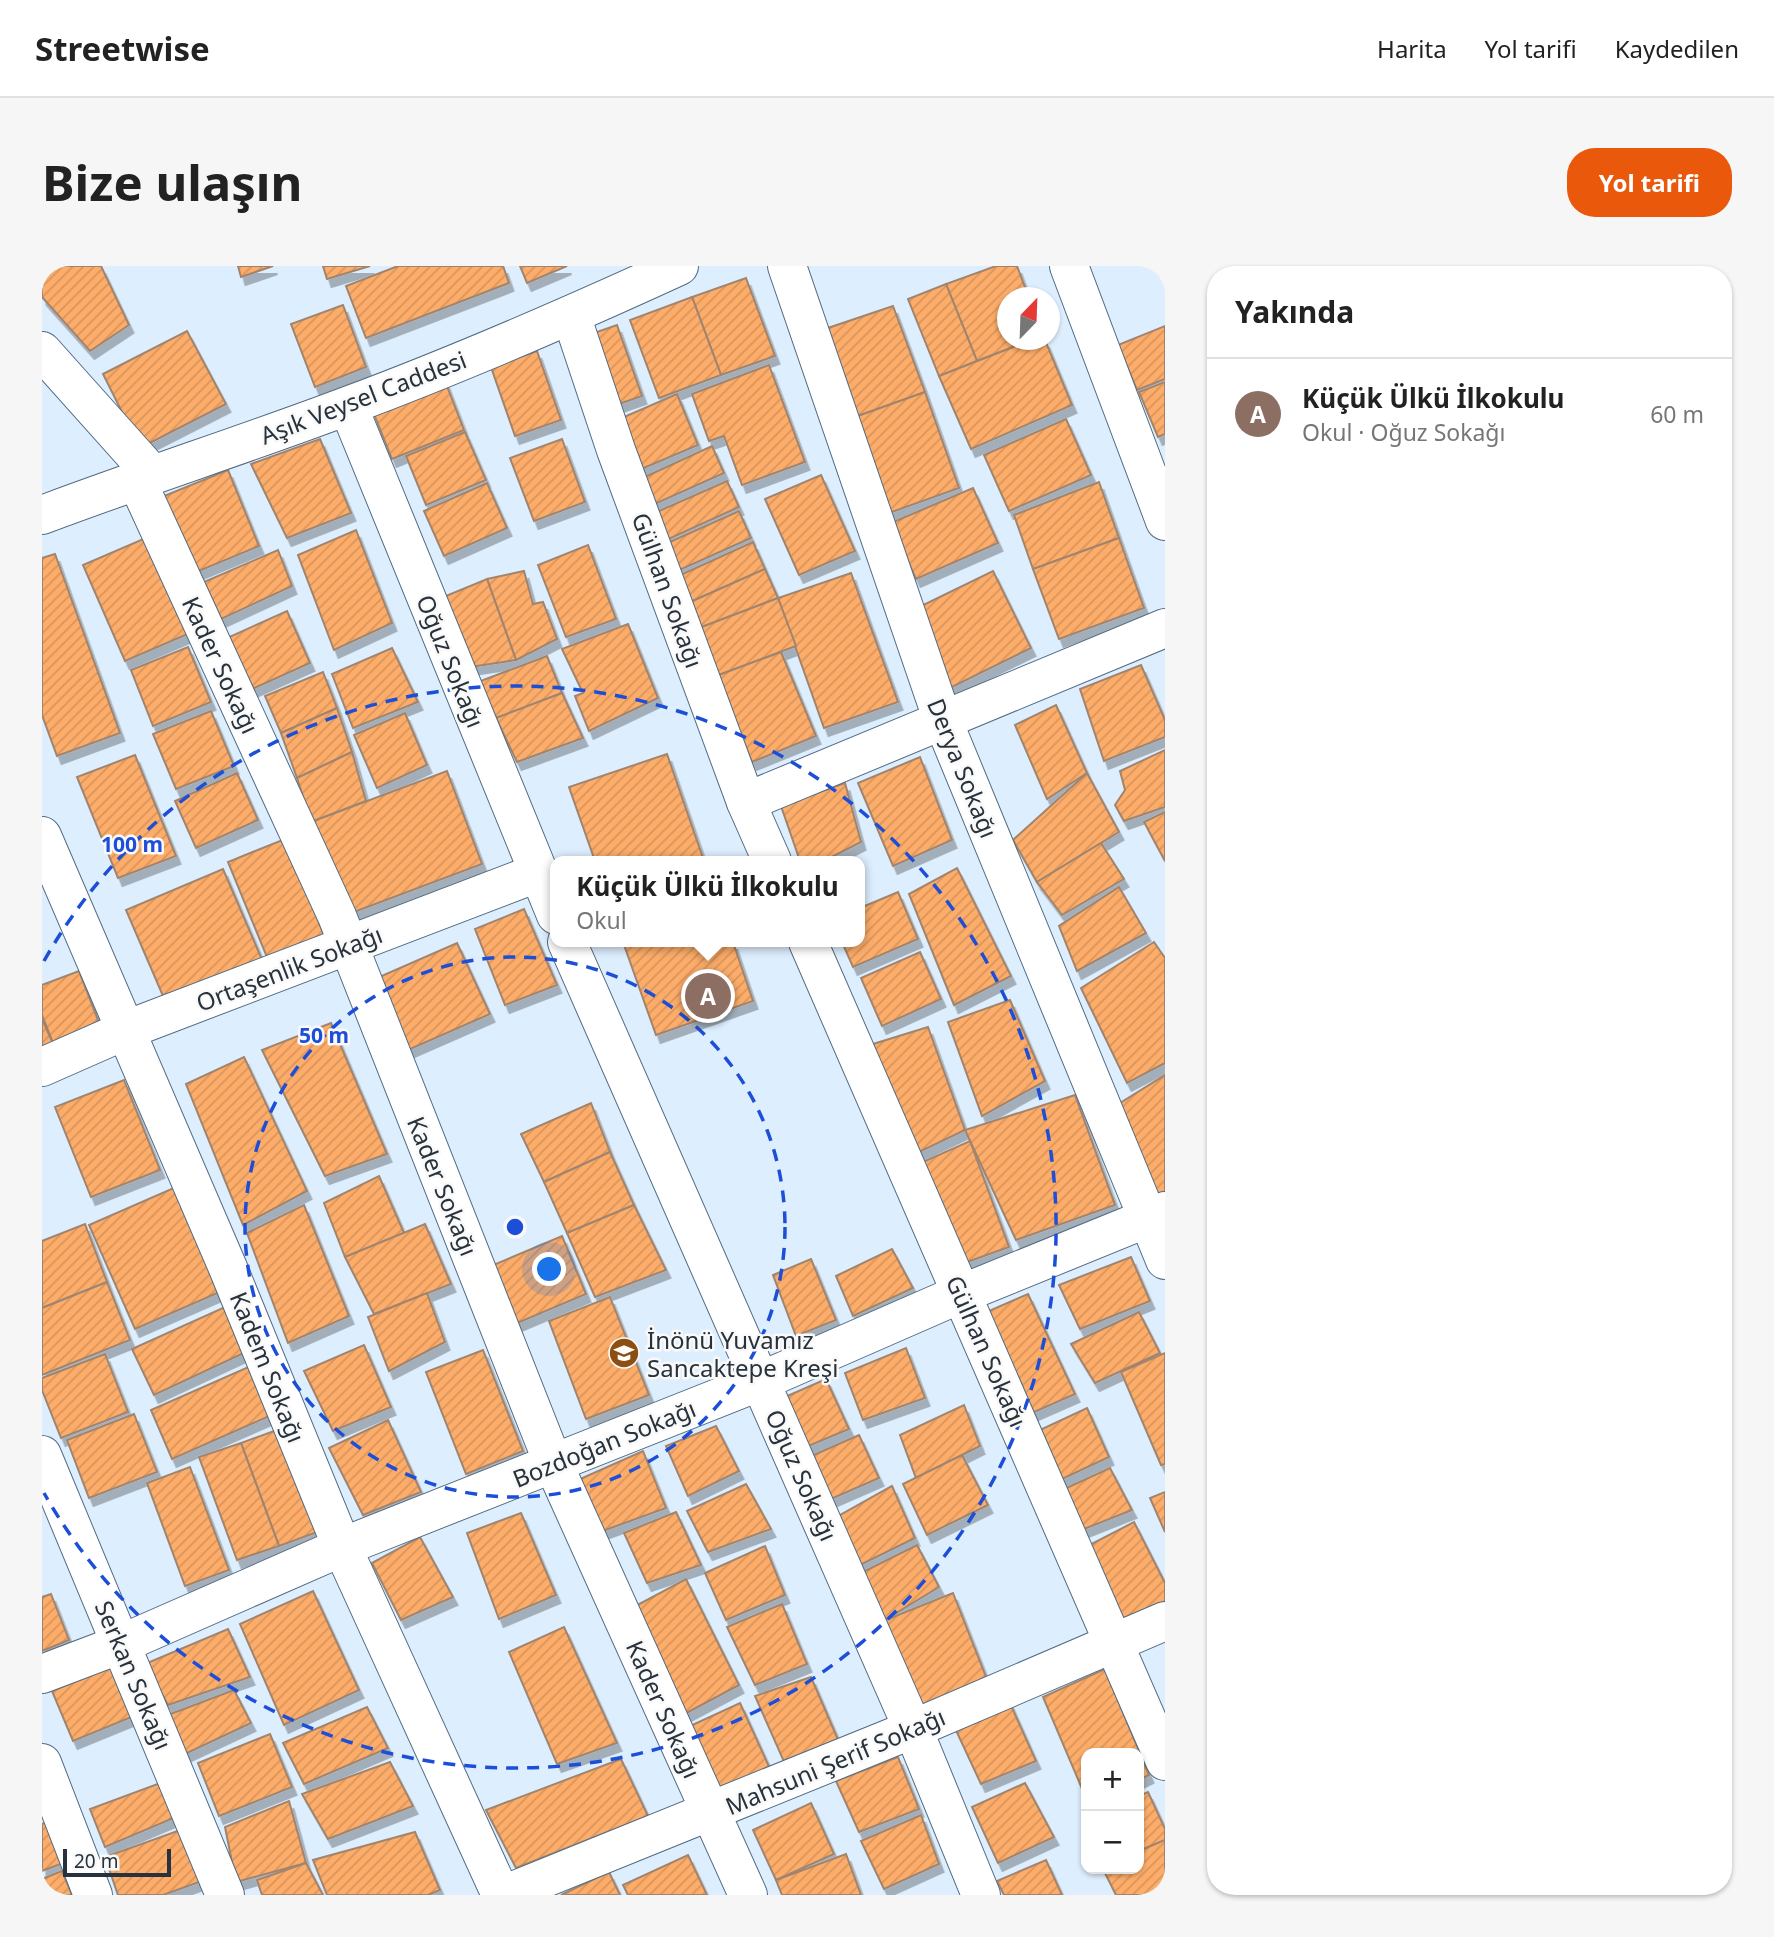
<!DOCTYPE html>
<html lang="tr">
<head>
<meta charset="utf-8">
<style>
	:root { --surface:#fff; --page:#f6f6f6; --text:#222; --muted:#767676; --line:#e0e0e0; --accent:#ea580c }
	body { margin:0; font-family:"Noto Sans",sans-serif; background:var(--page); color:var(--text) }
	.controls { position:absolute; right:21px; bottom:21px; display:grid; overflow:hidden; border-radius:14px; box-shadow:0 2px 5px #0004 }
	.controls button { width:63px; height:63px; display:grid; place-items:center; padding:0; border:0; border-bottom:2px solid var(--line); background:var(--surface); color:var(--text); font:35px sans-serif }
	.compass { position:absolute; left:955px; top:21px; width:63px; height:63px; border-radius:50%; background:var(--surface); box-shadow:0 2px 5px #0004; rotate:23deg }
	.scale { position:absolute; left:21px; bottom:18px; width:108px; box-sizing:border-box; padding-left:7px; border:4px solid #27323c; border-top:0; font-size:19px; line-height:24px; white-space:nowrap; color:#27323c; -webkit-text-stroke:5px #f9f9f9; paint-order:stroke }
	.you { position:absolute; left:508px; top:1004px; width:24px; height:24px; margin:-18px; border:5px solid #fff; border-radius:50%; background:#1a73e8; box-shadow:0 0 0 10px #1a73e833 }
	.badge { display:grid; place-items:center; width:46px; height:46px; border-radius:50%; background:var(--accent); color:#fff; font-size:23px; font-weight:700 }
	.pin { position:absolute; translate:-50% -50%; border:4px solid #fff; box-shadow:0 2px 7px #0006 }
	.popup { position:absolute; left:508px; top:590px; width:315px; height:91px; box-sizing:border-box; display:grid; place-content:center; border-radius:14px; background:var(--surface); filter:drop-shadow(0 2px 5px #0005); font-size:23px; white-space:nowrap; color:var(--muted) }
	.popup b { font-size:26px; color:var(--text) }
	.popup::after { content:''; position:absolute; left:50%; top:100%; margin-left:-14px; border:14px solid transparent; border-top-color:var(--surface) }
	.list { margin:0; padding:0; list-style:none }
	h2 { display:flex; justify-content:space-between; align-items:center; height:91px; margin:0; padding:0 28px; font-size:30px }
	h2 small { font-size:23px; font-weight:400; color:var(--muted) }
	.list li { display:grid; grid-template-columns:46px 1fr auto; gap:21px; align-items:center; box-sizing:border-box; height:112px; padding:0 28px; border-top:2px solid var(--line) }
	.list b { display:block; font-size:26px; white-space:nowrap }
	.list p { margin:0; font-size:23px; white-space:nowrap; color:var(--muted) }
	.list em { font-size:23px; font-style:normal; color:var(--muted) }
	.map { position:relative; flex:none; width:1123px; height:1629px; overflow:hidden; border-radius:28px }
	header { display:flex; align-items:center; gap:42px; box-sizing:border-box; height:98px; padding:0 35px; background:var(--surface); border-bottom:2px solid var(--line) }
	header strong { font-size:33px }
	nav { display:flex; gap:38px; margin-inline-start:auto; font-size:24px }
	.intro { display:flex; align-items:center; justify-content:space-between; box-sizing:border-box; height:168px; padding:0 42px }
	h1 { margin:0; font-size:49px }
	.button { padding:18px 32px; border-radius:28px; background:var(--accent); color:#fff; font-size:24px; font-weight:700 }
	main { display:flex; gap:42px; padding:0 42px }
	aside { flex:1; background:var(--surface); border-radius:28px; box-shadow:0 2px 5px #0004 }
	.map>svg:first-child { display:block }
</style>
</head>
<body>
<header>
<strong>Streetwise</strong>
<nav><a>Harita</a><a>Yol tarifi</a><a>Kaydedilen</a></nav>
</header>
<div class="intro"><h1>Bize ulaşın</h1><a class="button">Yol tarifi</a></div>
<main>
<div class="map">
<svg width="1123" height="1629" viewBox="0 0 1123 1629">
	<defs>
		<pattern id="building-hatch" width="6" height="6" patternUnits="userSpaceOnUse" patternTransform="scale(1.75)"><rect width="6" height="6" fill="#fdad69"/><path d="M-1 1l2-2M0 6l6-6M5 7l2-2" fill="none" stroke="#d9955c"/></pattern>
		<filter id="shadow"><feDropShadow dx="4.5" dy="8" stdDeviation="0" flood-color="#0004"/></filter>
	</defs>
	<rect width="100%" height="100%" fill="#ddeefe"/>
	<g fill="url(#building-hatch)" stroke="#a1846e" stroke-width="2" filter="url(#shadow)">
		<polygon points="0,0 59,0 87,59 48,85 0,31"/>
		<polygon points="196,0 231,0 199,11"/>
		<polygon points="281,0 328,0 285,13"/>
		<polygon points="356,0 461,0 467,17 324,72 304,20"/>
		<polygon points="478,0 525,0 485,17"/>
		<polygon points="954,0 975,0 987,32 965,32 965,74 989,74 935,95 904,18"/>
		<polygon points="704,12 733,90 679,109 650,31"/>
		<polygon points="904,18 935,95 897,110 866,33"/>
		<polygon points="650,31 679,109 617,132 588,54"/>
		<polygon points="301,39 324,101 273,121 249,58"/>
		<polygon points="851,40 883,126 813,151 786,62"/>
		<polygon points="575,59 600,130 554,146 529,75"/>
		<polygon points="1123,60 1123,113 1095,124 1076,79"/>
		<polygon points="145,65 184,138 98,182 61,108"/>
		<polygon points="989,74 1003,74 1030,139 929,183 897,110"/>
		<polygon points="495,85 519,154 473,170 449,101"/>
		<polygon points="727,99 763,196 700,219 682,170 667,175 650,128"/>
		<polygon points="403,115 422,164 350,193 330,143"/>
		<polygon points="1123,116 1123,168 1116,171 1097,126"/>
		<polygon points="883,126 917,222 847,247 813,151"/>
		<polygon points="635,128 656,179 597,204 575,154"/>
		<polygon points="1024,153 1049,209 967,245 942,189"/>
		<polygon points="423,166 444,214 384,239 364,190"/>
		<polygon points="278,173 309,247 245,272 209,198"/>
		<polygon points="520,173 543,236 492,255 468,192"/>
		<polygon points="670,180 682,207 606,241 594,215"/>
		<polygon points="186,204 217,280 152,307 122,230"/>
		<polygon points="779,209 813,285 757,309 723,233"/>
		<polygon points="685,215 697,241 620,276 608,249"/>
		<polygon points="1057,216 1077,272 991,303 972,249"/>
		<polygon points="445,217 465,262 402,290 382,245"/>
		<polygon points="931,222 956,277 874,313 849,257"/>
		<polygon points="697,245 709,272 633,306 621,279"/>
		<polygon points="314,264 350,357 292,384 256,289"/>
		<polygon points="106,271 148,367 83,395 41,299"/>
		<polygon points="1077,272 1102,342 1017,373 991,303"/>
		<polygon points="711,276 723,303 646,337 634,311"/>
		<polygon points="546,279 574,353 524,371 496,299"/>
		<polygon points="236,284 250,320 179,353 162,316"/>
		<polygon points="13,288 78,467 15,490 0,449 0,292"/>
		<polygon points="723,303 736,332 657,362 646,337"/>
		<polygon points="482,305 491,338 501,336 515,373 474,394 445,313"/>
		<polygon points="951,305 989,382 908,422 869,345"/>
		<polygon points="809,307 856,436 782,462 736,332"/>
		<polygon points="445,313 474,394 428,401 399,332"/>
		<polygon points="736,332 754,380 674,410 657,362"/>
		<polygon points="245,345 268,397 208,424 183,373"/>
		<polygon points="586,358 616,432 547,465 533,430 541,427 520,383"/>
		<polygon points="146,381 169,436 111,460 89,404"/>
		<polygon points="350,382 376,436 311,462 290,408"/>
		<polygon points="739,386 774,470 710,496 674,410"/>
		<polygon points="505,390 520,427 454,452 436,416"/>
		<polygon points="1099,399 1123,454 1123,471 1062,495 1038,423"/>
		<polygon points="281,406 295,442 239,467 223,430"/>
		<polygon points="520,427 541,472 475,496 454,452"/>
		<polygon points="1014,439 1045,507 1005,533 973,459"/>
		<polygon points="295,442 310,486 255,512 239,467"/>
		<polygon points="169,445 192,500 134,523 111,468"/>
		<polygon points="363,447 385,499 335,522 312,469"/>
		<polygon points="1123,484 1123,541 1082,555 1073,539 1083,524 1078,505"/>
		<polygon points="310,486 324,535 269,556 255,512"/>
		<polygon points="625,488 662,595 553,595 527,521"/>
		<polygon points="93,489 134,590 76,612 35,511"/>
		<polygon points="878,491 910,574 851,600 816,517"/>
		<polygon points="405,505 440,598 304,649 269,556"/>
		<polygon points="195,507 216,554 154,582 133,535"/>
		<polygon points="1045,507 1077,566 995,616 971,574"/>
		<polygon points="803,517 819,576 782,595 758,595 739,540"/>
		<polygon points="1123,546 1123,595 1102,556"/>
		<polygon points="243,573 284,674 227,696 186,596"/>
		<polygon points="1059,577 1082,613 1020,649 995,616"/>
		<polygon points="915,602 969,710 912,739 867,628"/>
		<polygon points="181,603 221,696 124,737 84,644"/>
		<polygon points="1077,621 1104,667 1035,705 1017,660"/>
		<polygon points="856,626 876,673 811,701 800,676 818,676 818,642"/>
		<polygon points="482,643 515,719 463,739 433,663"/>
		<polygon points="581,676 691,676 711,735 614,769"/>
		<polygon points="1112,676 1123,692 1123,797 1085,817 1039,722"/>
		<polygon points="415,677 448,748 366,784 335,712"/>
		<polygon points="878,686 899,733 840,760 819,712"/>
		<polygon points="37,705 59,762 13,782 0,749 0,719"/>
		<polygon points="968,734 1003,815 940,850 906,756"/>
		<polygon points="0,753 13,782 0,789"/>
		<polygon points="289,757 345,888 283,910 220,784"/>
		<polygon points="886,761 923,864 873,888 828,779"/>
		<polygon points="202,791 265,925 201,959 144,818"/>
		<polygon points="1123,809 1123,926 1117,929 1070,842"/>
		<polygon points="82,814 118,904 49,931 13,841"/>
		<polygon points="1033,829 1073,939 974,974 923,864"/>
		<polygon points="549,837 568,886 502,916 479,868"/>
		<polygon points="928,875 967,981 917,999 874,899"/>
		<polygon points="568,886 592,939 525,967 502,916"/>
		<polygon points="337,910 362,967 303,991 282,937"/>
		<polygon points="134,921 180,1025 93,1063 47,959"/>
		<polygon points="262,939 307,1050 246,1077 205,967"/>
		<polygon points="592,939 624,1004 553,1031 525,967"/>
		<polygon points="43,958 65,1016 0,1042 0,975"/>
		<polygon points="383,958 409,1018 332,1048 303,991"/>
		<polygon points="520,970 544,1028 473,1058 449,1000"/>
		<polygon points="850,983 871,1022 811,1050 794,1010"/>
		<polygon points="1089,991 1108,1035 1038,1063 1017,1019"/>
		<polygon points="769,993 794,1054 754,1070 731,1009"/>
		<polygon points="65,1016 88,1074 0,1109 0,1042"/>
		<polygon points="385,1027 403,1076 347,1105 326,1051"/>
		<polygon points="986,1028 1033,1128 972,1155 940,1048"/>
		<polygon points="568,1031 607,1129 544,1153 507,1055"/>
		<polygon points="183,1041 204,1086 112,1129 90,1083"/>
		<polygon points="1097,1046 1118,1087 1053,1117 1029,1078"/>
		<polygon points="322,1079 349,1141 291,1165 262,1105"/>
		<polygon points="864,1082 883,1132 821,1154 803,1107"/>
		<polygon points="441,1084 481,1185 424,1208 384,1106"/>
		<polygon points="1123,1087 1123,1198 1119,1199 1079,1106"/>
		<polygon points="63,1088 86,1146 19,1172 0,1124 0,1112"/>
		<polygon points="211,1099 232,1148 130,1193 109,1144"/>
		<polygon points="784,1113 807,1163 752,1186 727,1138"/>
		<polygon points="922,1139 938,1180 874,1212 858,1169"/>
		<polygon points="1045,1142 1067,1191 1005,1220 983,1171"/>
		<polygon points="92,1148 115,1206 47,1232 25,1174"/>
		<polygon points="346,1154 379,1226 321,1249 287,1182"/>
		<polygon points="674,1160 697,1205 646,1230 624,1180"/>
		<polygon points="243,1161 281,1264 237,1280 199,1177"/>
		<polygon points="817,1169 837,1212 782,1236 758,1195"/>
		<polygon points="199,1177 237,1280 195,1294 157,1191"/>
		<polygon points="601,1185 624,1242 555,1267 527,1218"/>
		<polygon points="920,1189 946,1239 885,1269 861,1218"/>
		<polygon points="148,1201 187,1304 143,1320 105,1217"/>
		<polygon points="1068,1202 1090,1244 1027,1269 1007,1230"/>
		<polygon points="704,1218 729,1263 666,1286 645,1245"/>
		<polygon points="850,1220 873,1272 808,1304 784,1257"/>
		<polygon points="1123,1226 1123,1266 1108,1232"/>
		<polygon points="634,1246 659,1299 605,1317 582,1267"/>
		<polygon points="479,1247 514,1329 457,1353 425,1267"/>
		<polygon points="1092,1256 1123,1317 1123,1339 1070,1357 1036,1285"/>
		<polygon points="378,1271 411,1331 359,1354 330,1297"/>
		<polygon points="875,1279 897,1321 841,1355 815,1309"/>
		<polygon points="723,1280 743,1329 684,1354 663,1307"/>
		<polygon points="644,1313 697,1419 637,1451 588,1343"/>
		<polygon points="271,1325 317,1424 242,1459 198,1358"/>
		<polygon points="911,1327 946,1416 876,1443 841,1355"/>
		<polygon points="9,1328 27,1374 0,1385 0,1331"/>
		<polygon points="740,1338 765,1398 713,1419 685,1361"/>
		<polygon points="522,1361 575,1477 515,1498 467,1386"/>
		<polygon points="186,1363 208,1411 126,1439 103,1398"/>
		<polygon points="71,1400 92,1450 31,1475 10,1425"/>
		<polygon points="1063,1403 1107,1509 1097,1514 1097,1487 1044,1487 1044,1532 1001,1431"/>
		<polygon points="769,1411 800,1483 747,1507 713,1430"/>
		<polygon points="192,1424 209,1457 143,1488 123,1450"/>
		<polygon points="967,1435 994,1495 939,1518 912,1460"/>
		<polygon points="698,1437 734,1516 683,1533 646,1461"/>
		<polygon points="325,1441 346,1482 262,1518 241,1477"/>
		<polygon points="228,1468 250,1521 177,1550 156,1497"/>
		<polygon points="856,1491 877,1543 817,1566 794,1515"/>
		<polygon points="579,1493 606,1550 474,1602 444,1544"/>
		<polygon points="348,1496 371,1540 286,1573 260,1528"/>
		<polygon points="121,1516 134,1551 63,1581 48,1543"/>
		<polygon points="983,1517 1012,1571 956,1597 930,1541"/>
		<polygon points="1106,1526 1123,1563 1123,1574 1097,1585 1097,1530"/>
		<polygon points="247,1535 264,1597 194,1616 183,1561"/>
		<polygon points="769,1537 792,1588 734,1614 711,1564"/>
		<polygon points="879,1549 897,1598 842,1623 819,1575"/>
		<polygon points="8,1555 24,1596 0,1605 0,1558"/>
		<polygon points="141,1563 160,1615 121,1629 76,1629 63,1591"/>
		<polygon points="373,1566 398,1624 386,1629 285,1629 271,1594"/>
		<polygon points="1123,1574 1123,1629 1074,1629 1061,1603 1097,1603 1097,1585"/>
		<polygon points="804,1588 819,1629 740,1629 734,1614"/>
		<polygon points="646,1589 665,1629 586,1629 581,1619"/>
		<polygon points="1004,1594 1020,1629 962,1629 955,1615"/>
		<polygon points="264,1597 281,1629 220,1629 215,1614"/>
		<polygon points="20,1605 30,1629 0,1629 0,1613"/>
		<polygon points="567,1606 578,1629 519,1629"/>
	</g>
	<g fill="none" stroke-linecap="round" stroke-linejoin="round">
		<g stroke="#526b83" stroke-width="40">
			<g id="street">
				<polyline points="1027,0 1123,255"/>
				<polyline points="529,49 574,184 704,536 730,595"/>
				<polyline points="0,85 110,208"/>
				<polyline points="306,140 514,649"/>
				<polyline points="94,213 295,650 511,1197 706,1629"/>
				<polyline points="704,536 1123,362"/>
				<polyline points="0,570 186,1002 300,1281 459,1629"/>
				<polyline points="525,676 871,1463 939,1629"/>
				<polyline points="766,676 1123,1495"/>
				<polyline points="0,801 84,764 495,607"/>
				<polyline points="0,1189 183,1629"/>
				<polyline points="0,1408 79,1378 300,1281 719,1115 902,1035 1123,945"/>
				<polyline points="0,1497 51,1629"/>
				<polyline points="461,1629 871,1463 1123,1355"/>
			</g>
		</g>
		<g stroke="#526b83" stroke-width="40">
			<g id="secondary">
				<polyline points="745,0 901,455 1123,994"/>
				<path d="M0,249C101,211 204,178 305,140C418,98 528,50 637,0"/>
			</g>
		</g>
		<use href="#street" stroke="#fff" stroke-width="38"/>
		<use href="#secondary" stroke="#fff" stroke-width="38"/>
	</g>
	<g fill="none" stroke="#1d4ed8" stroke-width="3.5" stroke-dasharray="12 9">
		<circle cx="473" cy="961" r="270"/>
		<path d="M2 695A541 541 0 1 1 2 1227"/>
	</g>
	<defs>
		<g id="school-disc" transform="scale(1.575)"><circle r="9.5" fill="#8c4f11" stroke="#f9f9f9"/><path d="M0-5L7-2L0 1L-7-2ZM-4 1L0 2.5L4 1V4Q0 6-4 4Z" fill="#fff"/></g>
	</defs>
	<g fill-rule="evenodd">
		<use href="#school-disc" x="582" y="1087"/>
	</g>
	<g text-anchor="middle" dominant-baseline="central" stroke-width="5" stroke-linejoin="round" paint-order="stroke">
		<g font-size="24" fill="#27323c" stroke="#f9f9f9">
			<text transform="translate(321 131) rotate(-21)">Aşık Veysel Caddesi</text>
			<text transform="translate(626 324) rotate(70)">Gülhan Sokağı</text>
			<text transform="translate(409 395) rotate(68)">Oğuz Sokağı</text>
			<text transform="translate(179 399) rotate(65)">Kader Sokağı</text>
			<text transform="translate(921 502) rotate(68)">Derya Sokağı</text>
			<text transform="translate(247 702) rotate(-21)">Ortaşenlik Sokağı</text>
			<text transform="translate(401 920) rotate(68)">Kader Sokağı</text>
			<text transform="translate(945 1085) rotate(66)">Gülhan Sokağı</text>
			<text transform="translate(226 1101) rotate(68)">Kadem Sokağı</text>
			<text transform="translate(562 1177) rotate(-22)">Bozdoğan Sokağı</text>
			<text transform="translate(760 1209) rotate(66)">Oğuz Sokağı</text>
			<text transform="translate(92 1409) rotate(67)">Serkan Sokağı</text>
			<text transform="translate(622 1443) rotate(66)">Kader Sokağı</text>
			<text transform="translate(793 1495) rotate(-23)">Mahsuni Şerif Sokağı</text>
		</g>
		<g font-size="24" fill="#27323c" stroke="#f9f9f9" text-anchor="start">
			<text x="605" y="1073">İnönü Yuvamız<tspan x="605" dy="28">Sancaktepe Kreşi</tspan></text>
		</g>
	</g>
	<circle cx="473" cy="961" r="10" fill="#1d4ed8" stroke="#f9f9f9" stroke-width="3.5"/>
	<g font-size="21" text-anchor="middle" font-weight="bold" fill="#1d4ed8" stroke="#f9f9f9" stroke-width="5" stroke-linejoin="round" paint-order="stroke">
		<text x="90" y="586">100 m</text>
		<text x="282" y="777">50 m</text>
	</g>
</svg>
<div class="controls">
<button>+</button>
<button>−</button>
</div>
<svg class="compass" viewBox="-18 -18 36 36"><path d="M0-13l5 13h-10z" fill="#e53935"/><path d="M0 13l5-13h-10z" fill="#767676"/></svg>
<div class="scale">20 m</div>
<div class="you"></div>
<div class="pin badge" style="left:666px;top:730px;background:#8d6e63">A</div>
<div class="popup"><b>Küçük Ülkü İlkokulu</b>Okul</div>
</div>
<aside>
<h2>Yakında<small></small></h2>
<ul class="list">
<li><span class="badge" style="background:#8d6e63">A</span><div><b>Küçük Ülkü İlkokulu</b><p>Okul · Oğuz Sokağı</p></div><em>60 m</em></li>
</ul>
</aside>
</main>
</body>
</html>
